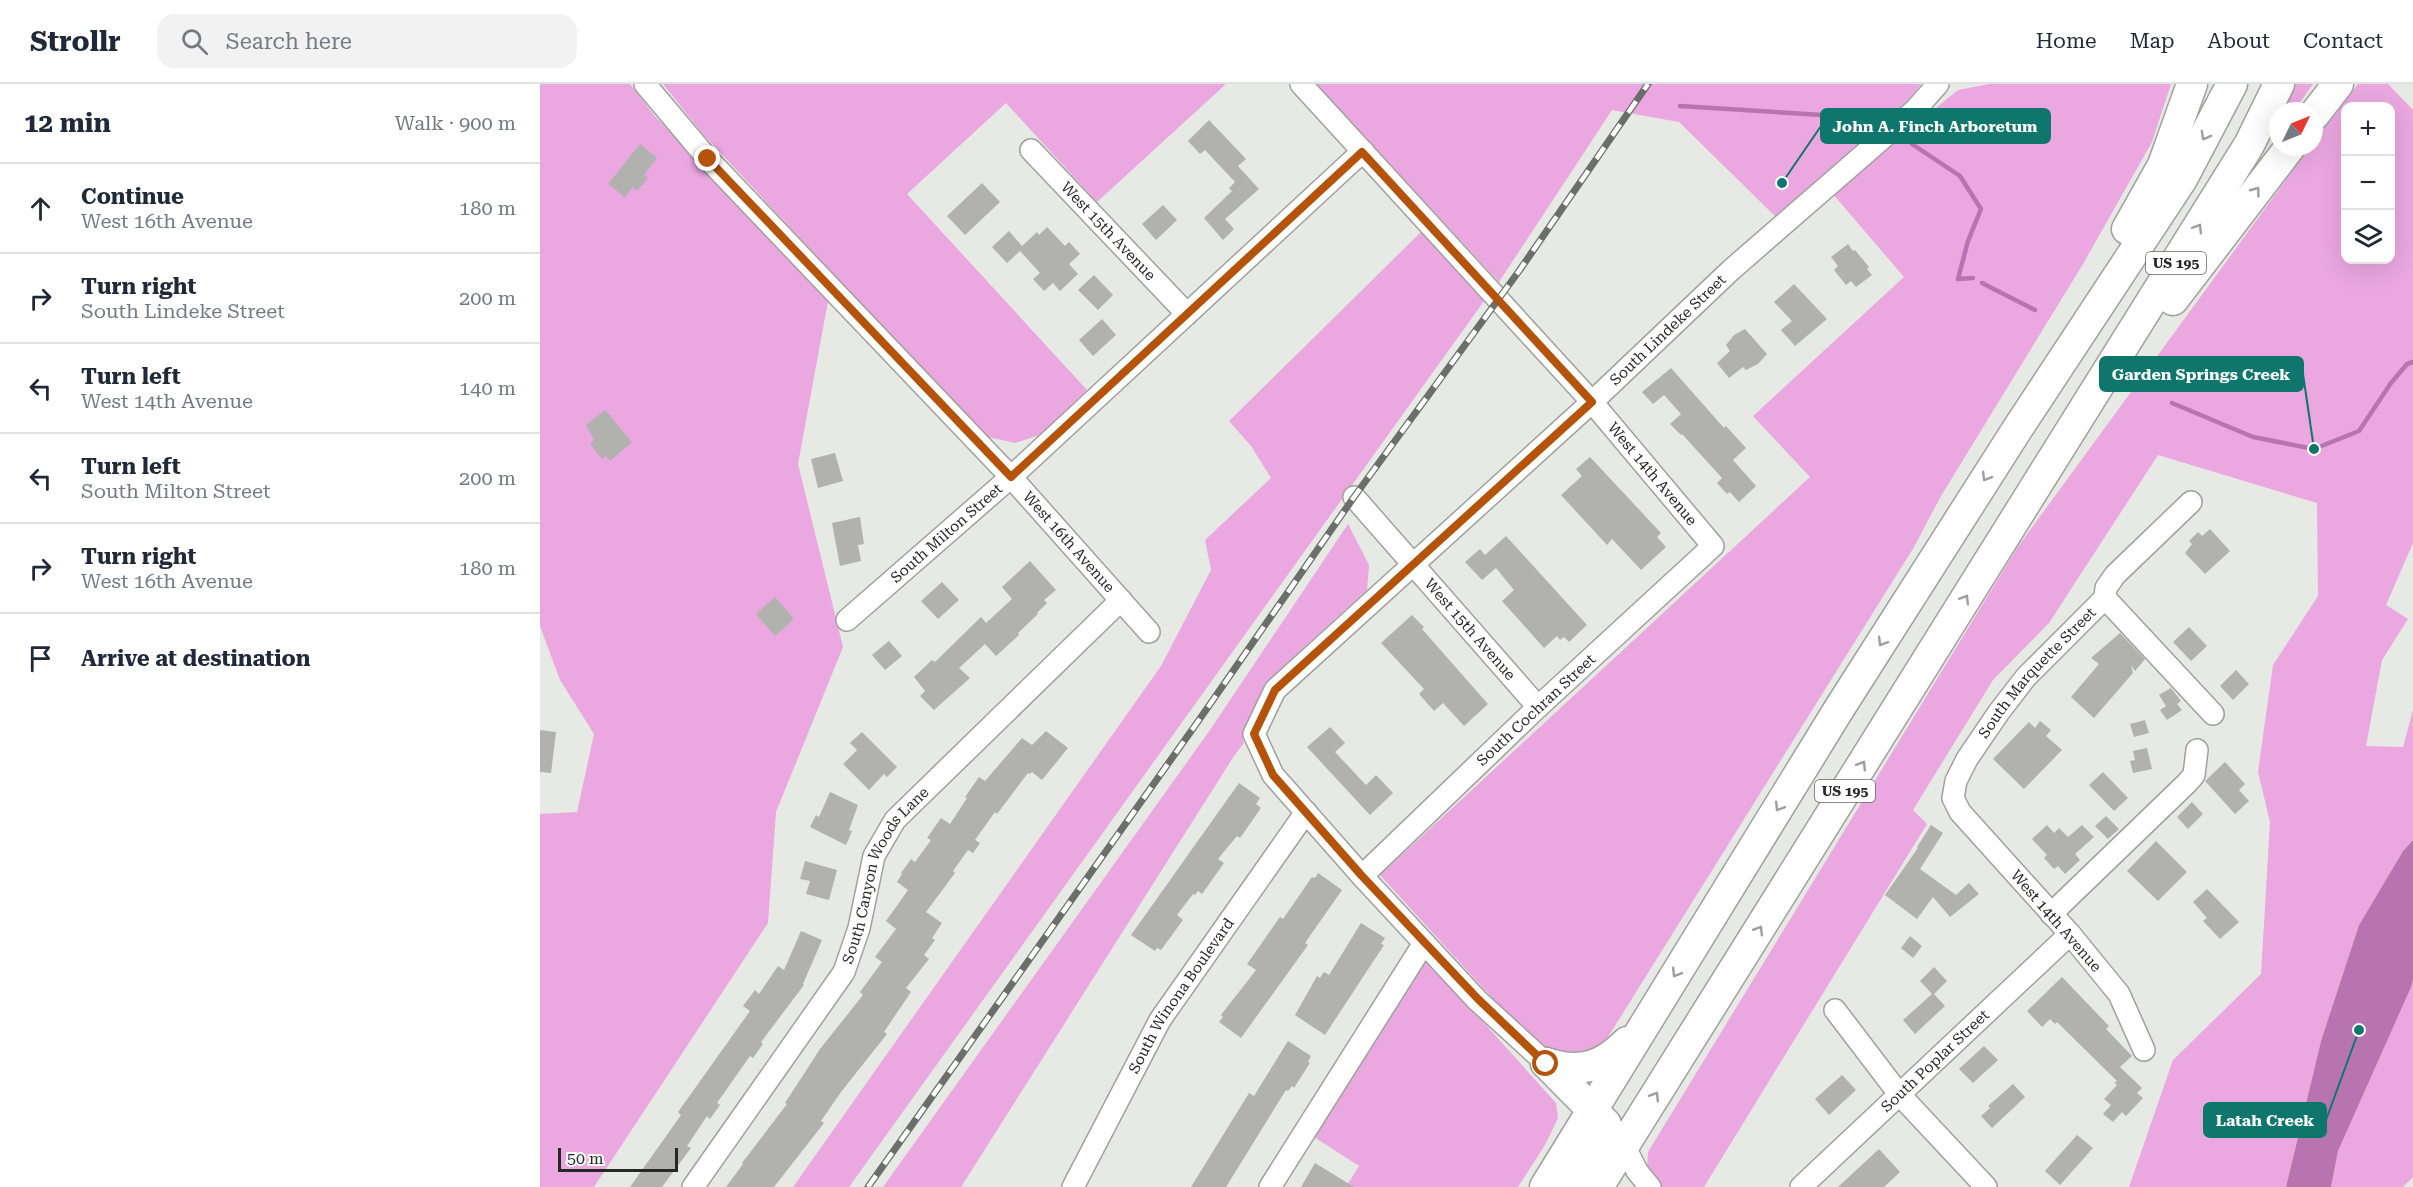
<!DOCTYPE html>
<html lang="en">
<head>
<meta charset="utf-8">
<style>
	:root { --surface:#fff; --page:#f2f2f3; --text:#1f2937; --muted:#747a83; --line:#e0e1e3 }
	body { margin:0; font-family:"Roboto Serif",serif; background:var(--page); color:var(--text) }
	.controls { position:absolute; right:18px; top:18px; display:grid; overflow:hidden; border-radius:12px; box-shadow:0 6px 24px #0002 }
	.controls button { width:54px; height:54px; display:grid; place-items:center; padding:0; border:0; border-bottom:2px solid var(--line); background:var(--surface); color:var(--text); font:30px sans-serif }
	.compass { position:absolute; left:1729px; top:18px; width:54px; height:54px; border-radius:50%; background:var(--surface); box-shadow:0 6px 24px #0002; rotate:47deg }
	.scale { position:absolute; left:18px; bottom:15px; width:120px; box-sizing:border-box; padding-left:6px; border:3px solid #272826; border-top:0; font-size:16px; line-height:21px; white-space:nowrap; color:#272826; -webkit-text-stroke:4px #fff; paint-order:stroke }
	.stop { position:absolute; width:18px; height:18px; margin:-14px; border:4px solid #b45309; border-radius:50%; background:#fff }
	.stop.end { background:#b45309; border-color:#fff; box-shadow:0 2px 6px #0008 }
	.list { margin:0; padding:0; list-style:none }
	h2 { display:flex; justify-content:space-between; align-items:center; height:78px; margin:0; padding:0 24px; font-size:26px }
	h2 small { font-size:20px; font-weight:400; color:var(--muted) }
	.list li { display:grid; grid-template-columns:39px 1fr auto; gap:18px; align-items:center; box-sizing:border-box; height:90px; padding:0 24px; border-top:2px solid var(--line) }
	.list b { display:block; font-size:22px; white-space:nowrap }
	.list p { margin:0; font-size:20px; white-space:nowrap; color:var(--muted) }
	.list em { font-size:20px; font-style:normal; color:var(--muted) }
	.icon { flex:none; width:33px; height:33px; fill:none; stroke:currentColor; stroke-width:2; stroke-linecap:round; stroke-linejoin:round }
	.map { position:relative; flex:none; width:1873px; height:1103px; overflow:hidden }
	header { display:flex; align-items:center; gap:36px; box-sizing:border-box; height:84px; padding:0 30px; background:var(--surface); border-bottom:2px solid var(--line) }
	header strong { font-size:28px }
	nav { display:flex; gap:33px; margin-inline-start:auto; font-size:21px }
	.search { width:420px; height:54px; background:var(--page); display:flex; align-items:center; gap:15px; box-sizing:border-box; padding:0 21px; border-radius:18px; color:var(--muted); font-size:22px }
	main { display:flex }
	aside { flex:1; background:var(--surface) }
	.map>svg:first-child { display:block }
</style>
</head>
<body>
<header>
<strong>Strollr</strong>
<div class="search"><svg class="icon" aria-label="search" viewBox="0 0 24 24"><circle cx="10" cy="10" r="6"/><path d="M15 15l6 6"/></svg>Search here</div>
<nav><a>Home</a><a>Map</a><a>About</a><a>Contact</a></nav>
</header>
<main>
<aside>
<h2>12 min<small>Walk · 900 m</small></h2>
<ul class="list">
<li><svg class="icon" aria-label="ahead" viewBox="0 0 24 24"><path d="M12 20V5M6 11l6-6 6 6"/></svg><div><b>Continue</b><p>West 16th Avenue</p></div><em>180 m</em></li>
<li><svg class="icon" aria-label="right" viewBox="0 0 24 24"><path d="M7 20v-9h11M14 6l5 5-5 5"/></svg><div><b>Turn right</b><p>South Lindeke Street</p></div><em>200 m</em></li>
<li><svg class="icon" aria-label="left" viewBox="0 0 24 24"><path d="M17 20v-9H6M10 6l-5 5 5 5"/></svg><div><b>Turn left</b><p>West 14th Avenue</p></div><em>140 m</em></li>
<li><svg class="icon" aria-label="left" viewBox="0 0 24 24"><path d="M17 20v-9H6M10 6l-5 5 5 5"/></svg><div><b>Turn left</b><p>South Milton Street</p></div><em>200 m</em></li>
<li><svg class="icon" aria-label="right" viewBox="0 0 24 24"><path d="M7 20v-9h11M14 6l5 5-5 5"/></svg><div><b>Turn right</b><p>West 16th Avenue</p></div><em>180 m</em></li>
<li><svg class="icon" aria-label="arrive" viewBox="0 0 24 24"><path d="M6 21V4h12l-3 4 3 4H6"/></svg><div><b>Arrive at destination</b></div></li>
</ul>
</aside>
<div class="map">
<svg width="1873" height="1103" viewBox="0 0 1873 1103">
	<rect width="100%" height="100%" fill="#e7e9e4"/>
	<g fill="#eaa7e0" fill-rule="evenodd">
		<polygon points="0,0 90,0 114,31 288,217 258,380 303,563 236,728 228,839 54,1103 0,1103 0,730 37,728 54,650 20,596 0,542"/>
		<polygon points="123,0 686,0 557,118 466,19 367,110 547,306 500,351 475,359 444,352 162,49"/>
		<polygon points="776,0 1381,0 1327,65 1237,134 1139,38 1072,26 959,198"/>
		<polygon points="1449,0 1631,0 1612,58 1543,180 1401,412 1374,463 1063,961 1028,974 1005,967 953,915 840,791 1270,393 1213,332 1364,193 1292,109 1418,6"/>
		<polygon points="1750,0 1773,0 1759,20 1750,21 1745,11"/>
		<path d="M1818,0H1848L1873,26V459L1846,521L1868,535L1842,576L1826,662L1863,663L1873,626V756L1863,767L1819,841L1781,957L1746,1103H1589L1633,976L1721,890L1730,738L1718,688L1733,581L1778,512L1777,419L1618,371L1509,539L1453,596L1373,726L1387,740L1164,1103H1116L1107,1085L1108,1068L1477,464L1770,63H1774V57ZM1806,22H1850V176H1806Z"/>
		<polygon points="881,148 944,217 309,1103 253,1103 621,582 671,486 665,456 731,394 711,362 689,337"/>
		<polygon points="808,440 829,481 827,506 737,588 702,651 704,659 694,672 421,1103 343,1103 670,646"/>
		<polygon points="883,871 1016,1019 1018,1034 1005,1061 978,1103 806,1103 819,1082 771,1051"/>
		<polygon points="1873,896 1873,1093 1863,1103 1791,1103 1798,1067"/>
	</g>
	<polygon fill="#b774ae" points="1873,756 1873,896 1871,903 1798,1067 1791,1103 1746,1103 1781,957 1819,841 1863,767"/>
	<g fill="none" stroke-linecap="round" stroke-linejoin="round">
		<g stroke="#b774ae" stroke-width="4.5">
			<polyline points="1140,22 1346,35"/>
			<polyline points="1372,60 1420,92 1441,125 1428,157 1418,195 1433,194"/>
			<polyline points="1442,199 1495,226"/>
			<polyline points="1632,319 1713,353 1774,365 1819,347 1851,299 1867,280 1873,278"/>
		</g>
	</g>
	<g fill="#b1b2ae">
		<polygon points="669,36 706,75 698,82 719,105 685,135 694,145 683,156 664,134 692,107 689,104 695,98 665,66 660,70 648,57"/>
		<polygon points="100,60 117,74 104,91 108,94 97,107 93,103 85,113 68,100"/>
		<polygon points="442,99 460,118 425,151 407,132"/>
		<polygon points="623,121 637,136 616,156 602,140"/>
		<polygon points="507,143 525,162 529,158 540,170 529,180 538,190 520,207 513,199 504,207 493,195 500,189 480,167 467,179 452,163 469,147 482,162 497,148 499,151"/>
		<polygon points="1308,160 1313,167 1315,166 1329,183 1327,185 1332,191 1316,203 1311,197 1306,201 1294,186 1298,182 1291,173"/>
		<polygon points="554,191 573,211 558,226 538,206"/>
		<polygon points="1254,200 1287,235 1255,262 1241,246 1252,237 1234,218"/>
		<polygon points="562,235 576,251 553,272 539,256"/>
		<polygon points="1205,245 1227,270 1218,280 1206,286 1203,283 1189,294 1177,279 1190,267 1186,261 1194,251"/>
		<polygon points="1131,284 1184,344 1186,342 1206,364 1193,376 1216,402 1199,418 1190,408 1187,410 1177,399 1182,394 1142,350 1141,351 1130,340 1141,330 1124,311 1113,320 1102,308"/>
		<polygon points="65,326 92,358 70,377 66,372 62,375 50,360 54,356 46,341"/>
		<polygon points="295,369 303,397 278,404 271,375"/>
		<polygon points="1050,373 1121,449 1117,453 1126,463 1101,486 1072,455 1067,461 1021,411 1042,392 1036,385"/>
		<polygon points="320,433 324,460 318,461 321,477 300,482 292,439"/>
		<polygon points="1670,445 1690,467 1665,490 1645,469 1652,460 1649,457 1658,448 1662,452"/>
		<polygon points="966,452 1047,541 1029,558 1024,553 1020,556 1017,552 1004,564 962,517 974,506 956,484 942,496 925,478 940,465 945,471"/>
		<polygon points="490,477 516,506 504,516 507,519 497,529 498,530 478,549 479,551 456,572 445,560 419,584 430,594 394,626 380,612 385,607 374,593 392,576 395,578 441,533 446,539 472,515 462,503"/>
		<polygon points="402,498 419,516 398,535 381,517"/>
		<polygon points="235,513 254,535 235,552 216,530"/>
		<polygon points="872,531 884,543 882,545 948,620 924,642 903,619 894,627 879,610 884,605 841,559"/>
		<polygon points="1649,543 1667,562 1651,577 1633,558"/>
		<polygon points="1580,549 1605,575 1595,587 1591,581 1593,589 1554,634 1531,613 1559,580 1551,574"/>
		<polygon points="349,557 362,572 345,586 332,571"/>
		<polygon points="1696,586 1709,600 1693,616 1680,602"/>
		<polygon points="1631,604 1641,617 1637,620 1642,626 1627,636 1620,626 1626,622 1619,611"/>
		<polygon points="1605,636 1609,649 1594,653 1590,640"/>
		<polygon points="1500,637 1511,646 1506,652 1522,666 1484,705 1453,675 1489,638 1495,644"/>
		<polygon points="790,643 805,659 795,668 826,701 836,691 853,709 830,731 767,663"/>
		<polygon points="0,646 16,648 11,689 0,688"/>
		<polygon points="506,647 528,664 502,696 492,688 490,690 488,689 457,730 455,728 435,756 440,759 433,769 428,766 413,787 415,789 386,828 402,839 392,854 395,856 384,871 389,875 366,904 371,908 344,948 347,950 301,1008 281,1037 284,1039 234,1103 186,1103 203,1080 202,1079 247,1020 245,1019 280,965 323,911 320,908 342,878 335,873 356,845 346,837 368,806 357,798 362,790 361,789 371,775 375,778 391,756 387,754 401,734 410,740 427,714 425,713 439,693 445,697 482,654 492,661"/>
		<polygon points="322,648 357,683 347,693 344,690 329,706 303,680 317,666 310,659"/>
		<polygon points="1607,664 1612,685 1593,689 1590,677 1595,676 1593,667"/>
		<polygon points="1685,678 1705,700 1699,706 1709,717 1695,730 1665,697"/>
		<polygon points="1563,688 1588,714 1574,727 1549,701"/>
		<polygon points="699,699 720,714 716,720 721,724 700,754 697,752 678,775 684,779 662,810 658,807 655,811 653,810 637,831 643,836 621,866 617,864 615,867 591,851"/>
		<polygon points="290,708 318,721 309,746 312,747 306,761 270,743 276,731 279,733"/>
		<polygon points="1652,718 1663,730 1648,745 1637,733"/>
		<polygon points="1566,732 1579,745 1568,755 1555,742"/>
		<polygon points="1391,741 1403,749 1380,785 1416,811 1429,799 1439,810 1410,833 1393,813 1377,835 1345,811 1378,764 1377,763"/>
		<polygon points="1507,741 1514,749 1519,744 1528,753 1542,741 1554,753 1535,770 1540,776 1525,790 1518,782 1514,785 1504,774 1507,771 1492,755"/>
		<polygon points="1616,757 1647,788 1618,817 1587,787"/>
		<polygon points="265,777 297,786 289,816 266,810 270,797 260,795"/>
		<polygon points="778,789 802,806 765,859 768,861 701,954 679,938 683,933 681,931 716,886 707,880 740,833 743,835 772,793 775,794"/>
		<polygon points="1667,805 1699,838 1680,855 1663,837 1667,834 1653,818"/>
		<polygon points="821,839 845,854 841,860 844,861 785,951 755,931 777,892 780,894 784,888 789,891"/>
		<polygon points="261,847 282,856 263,900 264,901 221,958 223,960 213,974 210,972 177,1019 180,1021 170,1035 167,1032 147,1062 151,1064 122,1103 90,1103 141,1031 138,1028 210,927 203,922 215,906 219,910 238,882 244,886"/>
		<polygon points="1370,852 1382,862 1373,874 1361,864"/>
		<polygon points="1394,883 1407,897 1394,910 1405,922 1375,950 1363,936 1392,910 1380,897"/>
		<polygon points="1522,893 1569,942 1566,945 1592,972 1580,983 1602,1004 1597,1009 1603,1014 1586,1032 1582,1028 1573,1038 1563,1030 1571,1021 1564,1015 1577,1001 1574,999 1577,997 1517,938 1515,940 1510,935 1502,943 1487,927"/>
		<polygon points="748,957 771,972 768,978 770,979 754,1004 752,1002 748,1007 746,1006 686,1103 651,1103 709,1009 714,1012"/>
		<polygon points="1444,962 1458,976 1433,999 1419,985"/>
		<polygon points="1302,991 1316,1006 1289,1031 1275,1015"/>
		<polygon points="1473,1000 1485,1013 1452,1044 1441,1032 1450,1024 1448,1022"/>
		<polygon points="1537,1051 1553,1064 1520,1101 1505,1087"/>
		<polygon points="1339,1065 1360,1088 1344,1103 1298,1103"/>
		<polygon points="775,1079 814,1103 761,1103"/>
	</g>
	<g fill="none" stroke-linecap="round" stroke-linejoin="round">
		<g stroke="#a0a19d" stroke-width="24">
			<g id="minor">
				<path id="s1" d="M105,0L168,75L471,393L609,548"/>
				<path id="s2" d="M761,0L1052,318L1173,462L998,623L822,792"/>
				<path id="s3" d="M491,66L647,230"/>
				<path id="s4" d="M814,413L998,623"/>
				<polyline points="1565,514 1673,630"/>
				<path id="s5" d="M307,536L471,393L823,67"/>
				<polyline points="1511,830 1647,699 1654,691 1657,666"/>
				<polyline points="1295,926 1359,1010 1446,1103"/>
				<path id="s6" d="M1604,966L1579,910L1530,850L1420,728L1413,714L1416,697L1427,675L1459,628L1486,593L1565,514L1566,504L1575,491L1651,418"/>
				<path id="s7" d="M1006,979L937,916L822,792L733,691L714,650L735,606L1052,318L1191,186L1375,26L1398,0"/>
				<polyline points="1084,1061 1097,1087 1110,1103"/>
				<path id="s8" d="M153,1103L304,888L319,844L334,772L355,736L581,516"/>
				<path id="s9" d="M533,1103L620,936L766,728"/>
				<polyline points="730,1103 884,859"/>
				<path id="s10" d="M1261,1103L1530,850"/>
			</g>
		</g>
		<g stroke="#a0a19d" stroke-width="33">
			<g id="highway">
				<polyline points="1774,31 1798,0"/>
				<polyline points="1587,145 1623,81 1652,0"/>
				<polyline points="1633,216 1750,63"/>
				<polyline points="1006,979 1066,1040 1030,1103"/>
				<path d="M1006,979C1041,990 1062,983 1087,958"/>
				<polyline points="1005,1103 1299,625 1478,344 1642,95 1692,0"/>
				<polyline points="1058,1103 1709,61 1739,0"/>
			</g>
		</g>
		<use href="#minor" stroke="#fff" stroke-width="21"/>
		<use href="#highway" stroke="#fff" stroke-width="30"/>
		<g stroke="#6c6e6b" stroke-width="7">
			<polyline id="rail" points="328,1103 659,636 814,413 979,187 1108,0"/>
		</g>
		<use href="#rail" stroke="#fff" stroke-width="4.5" stroke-dasharray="14" stroke-linecap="butt"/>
	</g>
	<defs><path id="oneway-chevron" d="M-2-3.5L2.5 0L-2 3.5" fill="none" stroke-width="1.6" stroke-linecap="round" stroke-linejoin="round" transform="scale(1.5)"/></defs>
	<g stroke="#9e9e9d">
		<use href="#oneway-chevron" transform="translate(1665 52) rotate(118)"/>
		<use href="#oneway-chevron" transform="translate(1716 107) rotate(-53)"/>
		<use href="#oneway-chevron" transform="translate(1658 144) rotate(-58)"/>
		<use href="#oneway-chevron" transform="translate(1446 393) rotate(122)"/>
		<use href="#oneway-chevron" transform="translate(1425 515) rotate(-58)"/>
		<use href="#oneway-chevron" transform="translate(1342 558) rotate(122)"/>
		<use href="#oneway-chevron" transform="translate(1322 681) rotate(-58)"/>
		<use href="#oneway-chevron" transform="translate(1239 723) rotate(122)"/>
		<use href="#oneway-chevron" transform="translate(1219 846) rotate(-58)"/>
		<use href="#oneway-chevron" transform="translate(1136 889) rotate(122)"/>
		<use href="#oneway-chevron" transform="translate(1115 1012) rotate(-58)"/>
	</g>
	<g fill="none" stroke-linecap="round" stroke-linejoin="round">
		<polyline stroke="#b45309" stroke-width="8" points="168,75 471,393 822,68 1052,318 735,606 714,650 733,691 822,792 938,915 1006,980"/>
	</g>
	<g text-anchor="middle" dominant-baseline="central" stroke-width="4.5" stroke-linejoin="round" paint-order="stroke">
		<g fill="#fff" stroke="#686867" stroke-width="1.5">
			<rect x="1606" y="168" width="60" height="22" rx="4.5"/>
			<rect x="1275" y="696" width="60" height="22" rx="4.5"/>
		</g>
		<g font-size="14" font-weight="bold" fill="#272826">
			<text x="1636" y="179">US 195</text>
			<text x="1305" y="707">US 195</text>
		</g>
		<g font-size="15" fill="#272826" stroke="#fff">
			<text stroke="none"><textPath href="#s3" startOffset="112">West 15th Avenue</textPath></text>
			<text stroke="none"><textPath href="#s7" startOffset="1024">South Lindeke Street</textPath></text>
			<text stroke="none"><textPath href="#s2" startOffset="525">West 14th Avenue</textPath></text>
			<text stroke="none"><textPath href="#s5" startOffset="132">South Milton Street</textPath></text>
			<text stroke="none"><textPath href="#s1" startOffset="624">West 16th Avenue</textPath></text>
			<text stroke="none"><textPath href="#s4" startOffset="176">West 15th Avenue</textPath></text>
			<text stroke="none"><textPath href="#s6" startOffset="472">South Marquette Street</textPath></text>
			<text transform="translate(996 626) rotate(-43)">South Cochran Street</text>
			<text stroke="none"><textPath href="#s8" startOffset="370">South Canyon Woods Lane</textPath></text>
			<text transform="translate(1516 837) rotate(49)">West 14th Avenue</text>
			<text stroke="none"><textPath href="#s9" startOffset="220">South Winona Boulevard</textPath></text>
			<text stroke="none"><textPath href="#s10" startOffset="184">South Poplar Street</textPath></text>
		</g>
	</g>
	<path fill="none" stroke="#0f766e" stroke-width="2" d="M1242 99L1281 42M1774 365L1763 290M1819 946L1786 1036"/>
	<g fill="#0f766e" stroke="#fff" stroke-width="2">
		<circle cx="1242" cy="99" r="6"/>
		<circle cx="1774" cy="365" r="6"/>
		<circle cx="1819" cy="946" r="6"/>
	</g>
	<g fill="#0f766e" stroke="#0f766e" stroke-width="2">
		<rect x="1281" y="25" width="229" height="34" rx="6"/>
		<rect x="1560" y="273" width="203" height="34" rx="6"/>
		<rect x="1664" y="1019" width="122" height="34" rx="6"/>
	</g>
	<g font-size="16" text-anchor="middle" font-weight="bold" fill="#fff">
		<text x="1395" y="48">John A. Finch Arboretum</text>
		<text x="1661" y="296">Garden Springs Creek</text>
		<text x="1725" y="1042">Latah Creek</text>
	</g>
</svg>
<div class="controls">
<button>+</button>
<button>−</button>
<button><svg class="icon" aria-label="layers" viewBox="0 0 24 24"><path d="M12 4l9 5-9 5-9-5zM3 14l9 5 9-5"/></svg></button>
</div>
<svg class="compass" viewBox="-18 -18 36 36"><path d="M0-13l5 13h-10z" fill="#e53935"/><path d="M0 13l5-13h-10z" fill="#747a83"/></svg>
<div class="scale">50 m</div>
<div class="stop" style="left:1006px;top:980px"></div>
<div class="stop end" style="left:168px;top:75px"></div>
</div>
</main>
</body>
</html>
